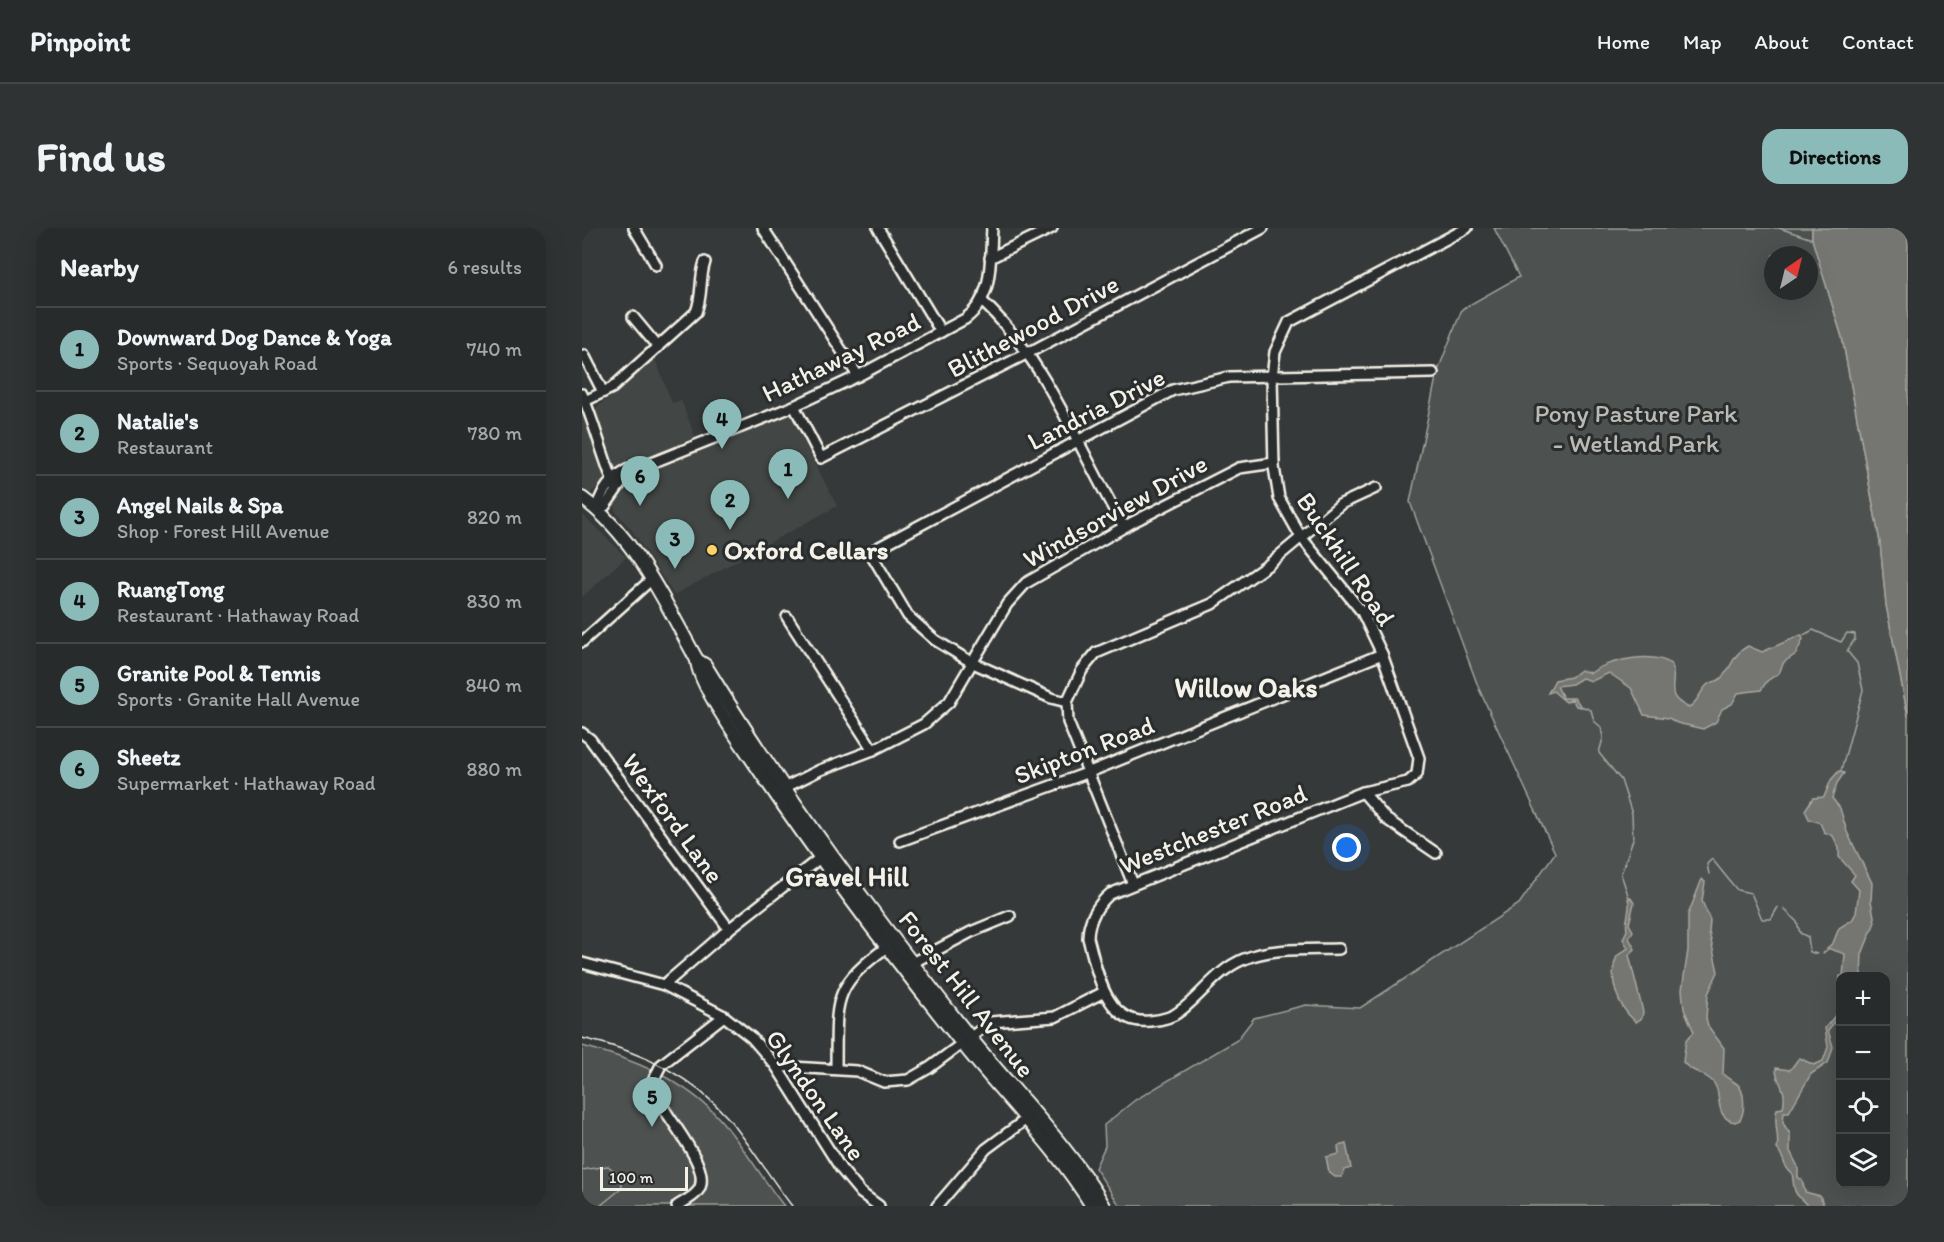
<!DOCTYPE html>
<html lang="en">
<head>
<meta charset="utf-8">
<style>
	:root { --surface:#282b2b; --page:#303333; --text:#f1f3f6; --muted:#a5a7a9; --line:#444747; --accent:#8bbbb9 }
	body { margin:0; font-family:Itim,sans-serif; background:var(--page); color:var(--text) }
	.controls { position:absolute; right:18px; bottom:18px; display:grid; overflow:hidden; border-radius:12px; box-shadow:0 6px 24px #0002 }
	.controls button { width:54px; height:54px; display:grid; place-items:center; padding:0; border:0; border-bottom:2px solid var(--line); background:var(--surface); color:var(--text); font:30px sans-serif }
	.compass { position:absolute; left:1182px; top:18px; width:54px; height:54px; border-radius:50%; background:var(--surface); box-shadow:0 6px 24px #0002; rotate:35deg }
	.scale { position:absolute; left:18px; bottom:15px; width:88px; box-sizing:border-box; padding-left:6px; border:3px solid #f4f1e8; border-top:0; font-size:16px; line-height:21px; white-space:nowrap; color:#f4f1e8; -webkit-text-stroke:4px #2a2d2e; paint-order:stroke }
	.you { position:absolute; left:765px; top:620px; width:21px; height:21px; margin:-15px; border:4px solid #fff; border-radius:50%; background:#1a73e8; box-shadow:0 0 0 9px #1a73e833 }
	.badge { display:grid; place-items:center; width:39px; height:39px; border-radius:50%; background:var(--accent); color:#111; font-size:20px; font-weight:700 }
	.pin { position:absolute; translate:-50% -50px; filter:drop-shadow(0 2px 3px #0008) }
	.pin::after { content:''; position:absolute; top:32px; width:21px; height:18px; background:inherit; clip-path:polygon(0 0,100% 0,50% 100%) }
	.list { margin:0; padding:0; list-style:none }
	h2 { display:flex; justify-content:space-between; align-items:center; height:78px; margin:0; padding:0 24px; font-size:26px }
	h2 small { font-size:20px; font-weight:400; color:var(--muted) }
	.list li { display:grid; grid-template-columns:39px 1fr auto; gap:18px; align-items:center; box-sizing:border-box; height:84px; padding:0 24px; border-top:2px solid var(--line) }
	.list b { display:block; font-size:22px; white-space:nowrap }
	.list p { margin:0; font-size:20px; white-space:nowrap; color:var(--muted) }
	.list em { font-size:20px; font-style:normal; color:var(--muted) }
	.icon { flex:none; width:33px; height:33px; fill:none; stroke:currentColor; stroke-width:2; stroke-linecap:round; stroke-linejoin:round }
	.map { position:relative; flex:none; width:1326px; height:978px; overflow:hidden; border-radius:18px }
	header { display:flex; align-items:center; gap:36px; box-sizing:border-box; height:84px; padding:0 30px; background:var(--surface); border-bottom:2px solid var(--line) }
	header strong { font-size:28px }
	nav { display:flex; gap:33px; margin-inline-start:auto; font-size:21px }
	.intro { display:flex; align-items:center; justify-content:space-between; box-sizing:border-box; height:144px; padding:0 36px }
	h1 { margin:0; font-size:42px }
	.button { padding:15px 27px; border-radius:18px; background:var(--accent); color:#111; font-size:21px; font-weight:700 }
	main { display:flex; gap:36px; padding:0 36px }
	aside { flex:1; background:var(--surface); border-radius:18px; box-shadow:0 6px 24px #0002 }
	.map>svg:first-child { display:block }
</style>
</head>
<body>
<header>
<strong>Pinpoint</strong>
<nav><a>Home</a><a>Map</a><a>About</a><a>Contact</a></nav>
</header>
<div class="intro"><h1>Find us</h1><a class="button">Directions</a></div>
<main>
<aside>
<h2>Nearby<small>6 results</small></h2>
<ul class="list">
<li><span class="badge">1</span><div><b>Downward Dog Dance &amp; Yoga</b><p>Sports · Sequoyah Road</p></div><em>740 m</em></li>
<li><span class="badge">2</span><div><b>Natalie's</b><p>Restaurant</p></div><em>780 m</em></li>
<li><span class="badge">3</span><div><b>Angel Nails &amp; Spa</b><p>Shop · Forest Hill Avenue</p></div><em>820 m</em></li>
<li><span class="badge">4</span><div><b>RuangTong</b><p>Restaurant · Hathaway Road</p></div><em>830 m</em></li>
<li><span class="badge">5</span><div><b>Granite Pool &amp; Tennis</b><p>Sports · Granite Hall Avenue</p></div><em>840 m</em></li>
<li><span class="badge">6</span><div><b>Sheetz</b><p>Supermarket · Hathaway Road</p></div><em>880 m</em></li>
</ul>
</aside>
<div class="map">
<svg width="1326" height="978" viewBox="0 0 1326 978">
	<rect width="100%" height="100%" fill="#363939"/>
	<filter id="ink" filterUnits="userSpaceOnUse"><feTurbulence type="fractalNoise" baseFrequency=".0167" numOctaves="2"/><feDisplacementMap in="SourceGraphic" scale="12" xChannelSelector="R" yChannelSelector="G"/><feConvolveMatrix kernelMatrix="1 2 1 2 8 2 1 2 1" color-interpolation-filters="sRGB"/></filter>
	<g filter="url(#ink)">
		<g fill="#434645">
			<polygon points="73,131 90,175 99,172 113,209 37,242 7,266 0,259 0,164 13,181"/>
			<polygon points="206,183 255,278 92,367 50,302 33,283 32,275 38,262 50,249"/>
			<polygon points="0,286 44,329 0,369"/>
		</g>
		<g fill="#4e514f" stroke="#a1a19c" stroke-width="1.5" fill-rule="evenodd">
			<path d="M912,0H1230V11L1260,109L1298,314L1304,377L1326,488V978H538L513,940L523,918L522,897L553,872L655,812L672,790L724,777L778,780L937,676L973,625L897,461L828,274L855,145L880,81L937,49ZM1191,27H1227V63H1191ZM1258,748H1304V956H1258Z"/>
			<path d="M0,818C52,831 107,853 142,896C164,922 181,952 202,978H0Z"/>
		</g>
		<g fill="#757572" stroke="#a8a7a1" stroke-width="1.5">
			<polygon points="1230,0 1326,0 1326,488 1304,377 1298,314 1260,109 1230,11"/>
			<path d="M1219,407L1221,411L1214,426L1202,434L1197,445L1185,453L1179,462L1156,465L1150,476L1140,481L1134,494L1121,501L1095,495L1087,490L1062,487L1049,460L1027,445L1010,453L1000,450L990,456L975,458L981,470H993L999,479L994,478L990,471L984,474L971,463L966,465L973,452L989,449L998,442L1009,445C1026,431 1074,423 1090,437C1096,460 1080,466 1107,480C1116,473 1118,464 1125,457C1128,454 1134,454 1138,451C1151,440 1149,427 1166,418L1180,424Z"/>
			<polygon points="1257,543 1262,545 1255,555 1250,570 1258,580 1265,604 1290,655 1289,673 1293,694 1280,726 1279,748 1261,748 1263,726 1245,720 1251,715 1257,700 1270,692 1274,685 1277,662 1269,653 1273,647 1257,629 1257,620 1251,608 1242,604 1238,595 1227,591 1223,582 1231,570 1242,569 1249,552"/>
			<path d="M1120,651L1123,654L1120,673L1128,692L1127,704L1136,744L1126,766L1124,790L1126,798L1142,820L1141,846C1145,851 1153,853 1157,858C1163,866 1163,883 1158,892L1153,894C1129,889 1143,863 1129,852C1121,845 1107,843 1101,834L1104,812L1112,804L1102,781L1100,762L1106,722V687Z"/>
			<path d="M1048,669L1052,675L1047,696L1051,703L1047,710L1053,721L1047,727L1061,784L1060,790L1054,794C1036,779 1025,751 1035,728L1046,720L1041,711L1045,702C1042,692 1050,682 1046,671Z"/>
			<path d="M1258,762V787L1246,802L1251,819L1246,835L1229,846L1210,879L1207,884H1202L1201,895L1208,906V923L1216,939V949L1220,952L1223,964L1238,968L1242,978H1226C1210,963 1213,965 1210,945C1200,939 1203,929 1195,921C1198,908 1191,896 1195,881L1201,880C1206,858 1193,854 1194,840L1208,842L1217,830L1232,837L1241,833L1246,819L1243,800L1257,783Z"/>
			<polygon points="764,916 769,940 762,942 760,949 753,949 747,944 744,929 757,926 756,918"/>
		</g>
		<g fill="none" stroke-linecap="round" stroke-linejoin="round">
			<g stroke="#a8a7a1" stroke-width="1.5">
				<polyline points="1197,0 1230,11"/>
				<polyline points="1220,408 1231,402 1259,414 1265,405 1273,406 1273,411 1265,423 1275,435 1281,462 1259,543"/>
				<polyline points="999,478 1009,482 1012,493 1019,499 1021,510 1017,525 1039,552 1050,586 1051,611 1039,646 1047,670"/>
				<polyline points="1127,646 1125,636 1130,631 1155,662 1169,665 1180,691 1189,691 1196,679"/>
				<polyline points="1202,681 1215,694 1218,705 1226,709 1228,724 1235,726"/>
				<polyline points="1241,725 1246,721"/>
				<polyline points="0,942 26,938 39,948 40,960 18,978"/>
			</g>
			<g stroke="#f4f1e8" stroke-width="14">
				<g id="minor">
					<polyline points="52,0 74,37"/>
					<polyline points="181,0 276,148"/>
					<polyline points="296,0 359,104"/>
					<polyline points="408,30 470,0"/>
					<path d="M400,73C466,134 497,223 542,299"/>
					<polyline points="51,89 76,119"/>
					<polyline points="2,127 21,164"/>
					<path d="M0,166C13,197 21,230 34,261"/>
					<path d="M3,173L30,160L114,84C121,67 117,51 123,34"/>
					<polyline points="212,178 239,230 446,125 681,0"/>
					<path d="M14,282C20,259 37,239 62,238L212,178L276,148L383,91C412,70 408,32 410,0"/>
					<polyline points="14,282 23,278 40,254 62,238"/>
					<polyline points="205,389 291,522"/>
					<polyline points="0,414 70,351"/>
					<polyline points="485,474 469,470 389,434 353,412 326,388 288,324 591,162 647,149 851,145"/>
					<polyline points="0,505 8,511 147,701"/>
					<polyline points="198,562 238,542 291,522 342,496 367,474 425,376 444,355 551,294 657,240 692,235"/>
					<polyline points="781,564 804,591 854,625"/>
					<polyline points="318,613 505,545 800,426"/>
					<polyline points="551,656 486,494 485,474 500,442 514,425 630,376 686,337 759,276 794,260"/>
					<path d="M757,721C725,722 692,719 662,731C635,742 620,767 598,783C590,790 579,792 568,793C523,798 515,742 506,710C506,693 515,677 528,666L781,564L826,554L835,546L837,530L800,426L780,384L719,309L697,270L692,239L690,149L693,124L707,94L885,0"/>
					<polyline points="0,735 82,757 142,788 170,810 194,838 259,941 279,965 297,978"/>
					<polyline points="330,735 389,704 428,688"/>
					<polyline points="82,757 147,701 243,626"/>
					<polyline points="194,838 275,843 302,854 326,852 347,840 409,794 473,789 522,764"/>
					<path d="M254,840C255,774 248,760 305,719"/>
					<path d="M95,978C101,974 110,970 115,964C136,940 74,882 70,855L79,837L142,788"/>
					<polyline points="355,978 404,921 443,892"/>
				</g>
			</g>
			<g stroke="#f4f1e8" stroke-width="16">
				<g id="major">
					<path d="M0,270C54,309 83,375 115,432C116,455 155,509 169,530C235,628 306,723 380,815C421,867 476,921 510,978"/>
					<path d="M115,432L123,437C202,567 292,688 386,807C429,861 488,919 522,978"/>
				</g>
			</g>
			<use href="#minor" stroke="#2a2d2e" stroke-width="9"/>
			<use href="#major" stroke="#2a2d2e" stroke-width="12"/>
			<path stroke="#f4f1e8" stroke-width="1.5" d="M0,810C56,822 109,847 147,891C170,919 188,950 210,978"/>
		</g>
	</g>
	<circle fill="#ffd166" stroke="#2a2d2e" stroke-width="2" cx="130" cy="322" r="6"/>
	<g text-anchor="middle" dominant-baseline="central" stroke-width="6" stroke-linejoin="round" paint-order="stroke">
		<g font-size="26" fill="#f4f1e8" stroke="#2a2d2e">
			<text transform="translate(451 98) rotate(-28)">Blithewood Drive</text>
			<text transform="translate(259 129) rotate(-26)">Hathaway Road</text>
			<text transform="translate(514 181) rotate(-27)">Landria Drive</text>
			<text transform="translate(533 283) rotate(-29)">Windsorview Drive</text>
			<text transform="translate(764 331) rotate(56)">Buckhill Road</text>
			<text transform="translate(502 522) rotate(-21)">Skipton Road</text>
			<text transform="translate(91 590) rotate(54)">Wexford Lane</text>
			<text transform="translate(631 601) rotate(-22)">Westchester Road</text>
			<text transform="translate(385 766) rotate(52)">Forest Hill Avenue</text>
			<text transform="translate(234 867) rotate(55)">Glyndon Lane</text>
		</g>
		<g font-size="26" fill="#bab9b2" stroke="#2a2d2e">
			<text x="1054" y="185">Pony Pasture Park<tspan x="1054" dy="30">- Wetland Park</tspan></text>
		</g>
		<g font-size="26" font-weight="bold" fill="#f4f1e8" stroke="#2a2d2e" text-anchor="start">
			<text x="142" y="322">Oxford Cellars</text>
		</g>
		<g font-size="27" font-weight="bold" fill="#f4f1e8" stroke="#2a2d2e">
			<text x="664" y="459">Willow Oaks</text>
			<text x="265" y="648">Gravel Hill</text>
		</g>
	</g>
</svg>
<div class="controls">
<button>+</button>
<button>−</button>
<button><svg class="icon" aria-label="locate" viewBox="0 0 24 24"><circle cx="12" cy="12" r="6"/><path d="M12 2v4M12 18v4M2 12h4M18 12h4"/></svg></button>
<button><svg class="icon" aria-label="layers" viewBox="0 0 24 24"><path d="M12 4l9 5-9 5-9-5zM3 14l9 5 9-5"/></svg></button>
</div>
<svg class="compass" viewBox="-18 -18 36 36"><path d="M0-13l5 13h-10z" fill="#e53935"/><path d="M0 13l5-13h-10z" fill="#a5a7a9"/></svg>
<div class="scale">100 m</div>
<div class="you"></div>
<div class="pin badge" style="left:206px;top:271px">1</div>
<div class="pin badge" style="left:148px;top:302px">2</div>
<div class="pin badge" style="left:93px;top:341px">3</div>
<div class="pin badge" style="left:140px;top:221px">4</div>
<div class="pin badge" style="left:70px;top:899px">5</div>
<div class="pin badge" style="left:58px;top:278px">6</div>
</div>
</main>
</body>
</html>
